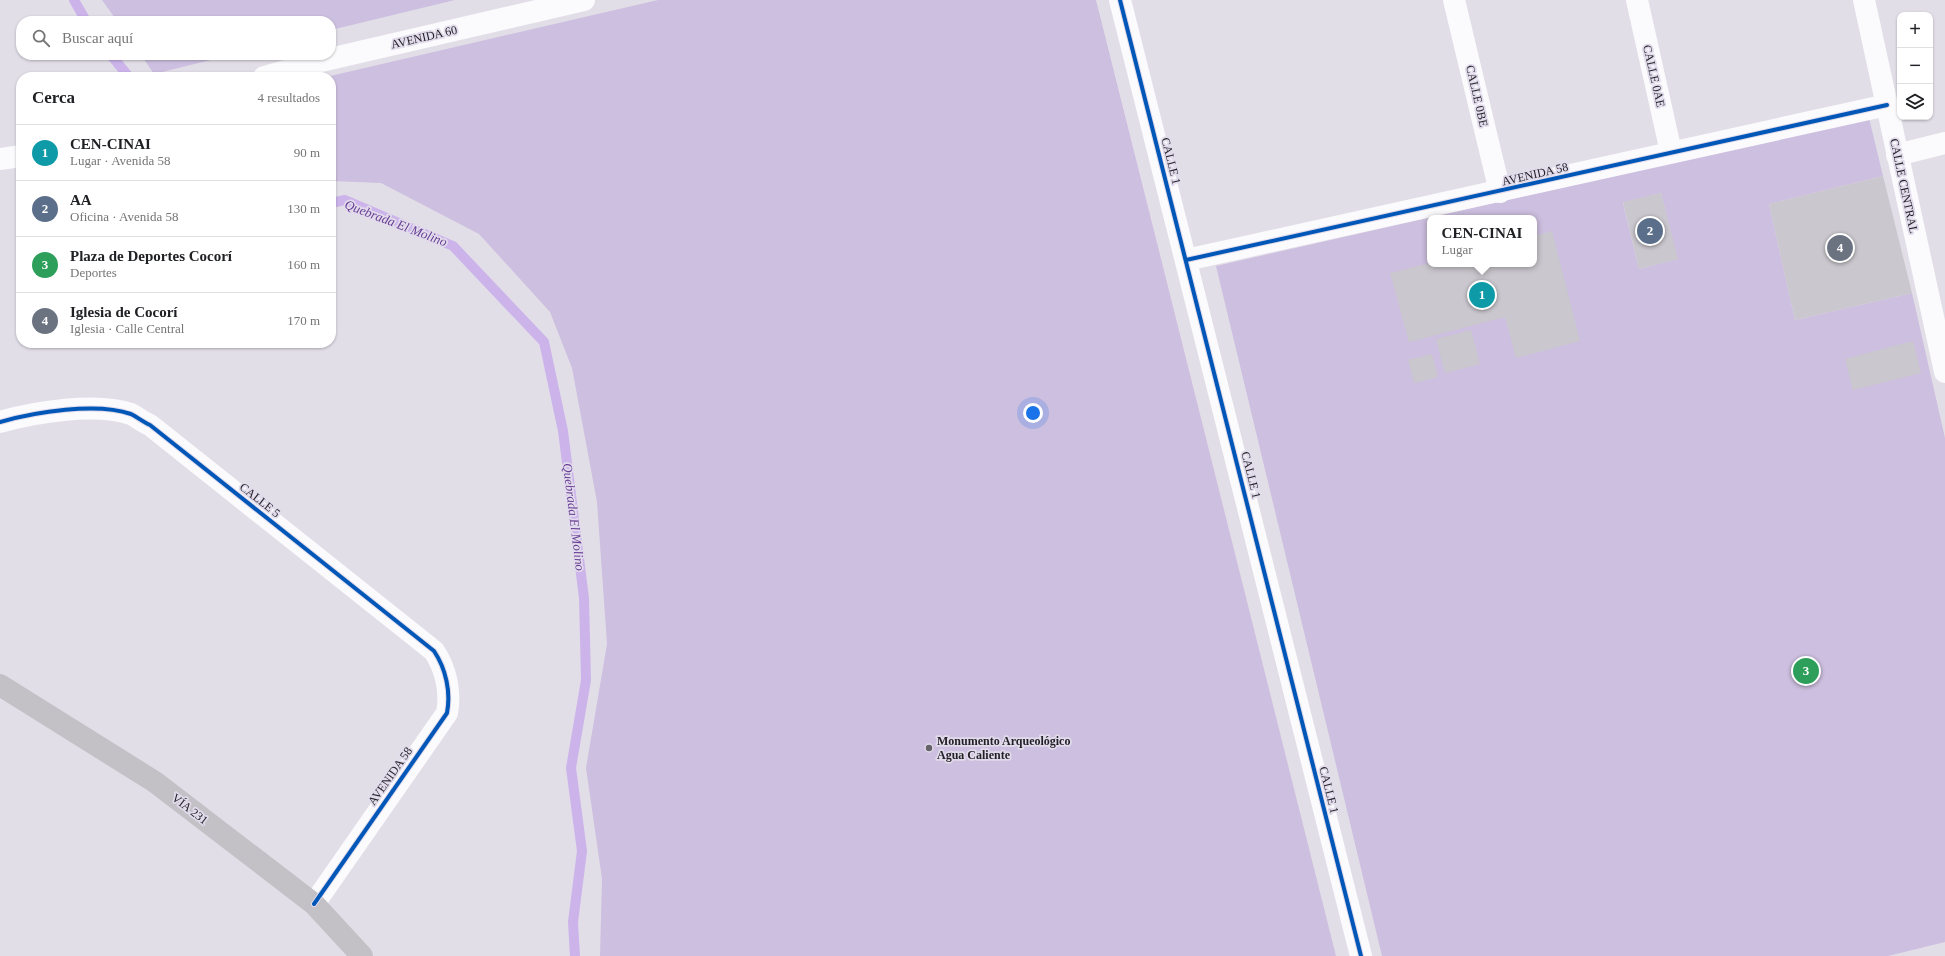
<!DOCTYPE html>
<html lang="es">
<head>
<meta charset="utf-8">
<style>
	:root { --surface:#fff; --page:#f6f6f6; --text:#202124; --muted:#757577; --line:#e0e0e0; --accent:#1a73e8 }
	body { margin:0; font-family:"Times New Roman",serif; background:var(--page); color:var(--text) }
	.controls { position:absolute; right:12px; top:12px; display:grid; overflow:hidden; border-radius:8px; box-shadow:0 1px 3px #0004 }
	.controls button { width:36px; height:36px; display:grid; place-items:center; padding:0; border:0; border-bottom:1px solid var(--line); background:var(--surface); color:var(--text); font:20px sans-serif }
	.you { position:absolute; left:1033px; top:413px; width:14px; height:14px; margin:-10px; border:3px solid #fff; border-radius:50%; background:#1a73e8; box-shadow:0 0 0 6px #1a73e833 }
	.badge { display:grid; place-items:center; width:26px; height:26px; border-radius:50%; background:var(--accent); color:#fff; font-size:13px; font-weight:700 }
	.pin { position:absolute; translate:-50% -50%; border:2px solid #fff; box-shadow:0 1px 4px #0006 }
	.popup { position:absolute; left:1427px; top:215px; width:110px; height:52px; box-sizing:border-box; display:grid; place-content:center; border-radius:8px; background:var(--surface); filter:drop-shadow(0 1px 3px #0005); font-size:13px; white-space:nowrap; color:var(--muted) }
	.popup b { font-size:15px; color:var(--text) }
	.popup::after { content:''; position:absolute; left:50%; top:100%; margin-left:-8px; border:8px solid transparent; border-top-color:var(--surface) }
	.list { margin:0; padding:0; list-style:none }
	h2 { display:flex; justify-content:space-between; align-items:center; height:52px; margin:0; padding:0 16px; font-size:17px }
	h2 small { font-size:13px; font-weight:400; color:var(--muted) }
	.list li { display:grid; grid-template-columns:26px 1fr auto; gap:12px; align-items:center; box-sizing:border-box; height:56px; padding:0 16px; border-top:1px solid var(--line) }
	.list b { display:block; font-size:15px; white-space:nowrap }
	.list p { margin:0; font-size:13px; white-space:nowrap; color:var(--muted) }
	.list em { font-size:13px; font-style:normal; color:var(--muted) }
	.icon { flex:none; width:22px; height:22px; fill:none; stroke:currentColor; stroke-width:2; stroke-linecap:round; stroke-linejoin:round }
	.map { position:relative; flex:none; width:1945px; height:956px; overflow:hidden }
	.search { position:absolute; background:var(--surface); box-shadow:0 1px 3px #0004; left:16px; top:16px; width:320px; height:44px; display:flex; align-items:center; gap:10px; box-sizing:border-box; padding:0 14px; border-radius:16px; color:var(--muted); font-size:15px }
	.panel { position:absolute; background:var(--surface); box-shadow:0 1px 3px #0004; left:16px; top:72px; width:320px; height:276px; border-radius:16px }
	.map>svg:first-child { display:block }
</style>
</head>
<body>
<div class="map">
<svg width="1945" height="956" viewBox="0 0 1945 956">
	<rect width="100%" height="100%" fill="#e2dee8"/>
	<g fill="#cdbfdf" fill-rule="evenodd">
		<polygon points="102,0 455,0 331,30 331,21 117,21"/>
		<polygon points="658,0 1096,0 1336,956 600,956 602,879 586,768 607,644 597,502 572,368 550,312 479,234 381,183 331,181 331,77 326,77"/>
		<polygon points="141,55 231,55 154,74"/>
		<path d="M1869,118L1883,176L1769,204L1795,320L1912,293L1945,438V942L1888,956H1382L1216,266ZM1661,193L1677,259L1639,269L1623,203ZM1430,218H1534V264H1430Z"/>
	</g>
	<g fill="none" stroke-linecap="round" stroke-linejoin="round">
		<g stroke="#ccb4eb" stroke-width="10">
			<polyline points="74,0 86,21"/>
			<polyline points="111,55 129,77"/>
			<polyline points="331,203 345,200 453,246 544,342 563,431 584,598 586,680 571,768 582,851 573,922 575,956"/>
		</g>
	</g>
	<g fill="#cac7ce">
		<polygon points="1883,176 1912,293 1795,320 1769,204"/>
		<polygon points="1661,193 1678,259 1639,269 1623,202"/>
		<polygon points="1552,231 1580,341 1516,358 1505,317 1409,342 1390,273 1430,263 1534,264 1534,236"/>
		<polygon points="1471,330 1480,364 1445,373 1436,339"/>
		<polygon points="1913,341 1921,373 1853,390 1845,359"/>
		<polygon points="1432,354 1438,377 1414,383 1408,360"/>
	</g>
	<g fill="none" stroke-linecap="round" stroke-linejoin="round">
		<g stroke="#fbfafc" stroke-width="22">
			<polyline points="1120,0 1361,956"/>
			<polyline points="1454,0 1500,192"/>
			<polyline points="1637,0 1671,152"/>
			<polyline points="1864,0 1945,372"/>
			<polyline points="264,77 321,61 584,0"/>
			<polyline points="1897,155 1945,143"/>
			<polyline points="0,159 21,156"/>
			<polyline points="1186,260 1887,105"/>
			<path d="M0,422C35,412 96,402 131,414C137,417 143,422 150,425L434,651C446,669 451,692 447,713L314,904"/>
		</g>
		<polyline stroke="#c3c0c6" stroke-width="22" points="0,685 155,782 314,904 362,956"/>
		<g stroke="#e1dbeb" stroke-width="6">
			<g id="cycleway">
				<polyline points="1120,0 1361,956"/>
				<polyline points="1186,260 1887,105"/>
				<path d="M0,422C35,412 96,402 131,414C137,417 143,422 150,425L434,651C446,669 451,692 447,713L314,904"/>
			</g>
		</g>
		<use href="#cycleway" stroke="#0057b8" stroke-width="4"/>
	</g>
	<circle fill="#656269" stroke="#e1dbeb" stroke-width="1.5" cx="929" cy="748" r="4"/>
	<g text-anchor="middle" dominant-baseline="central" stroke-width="3.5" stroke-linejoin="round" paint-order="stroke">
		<g font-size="12" fill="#221f25" stroke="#e1dbeb">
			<text transform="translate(424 37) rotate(-13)">AVENIDA 60</text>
			<text transform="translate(1654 76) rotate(77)">CALLE 0AE</text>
			<text transform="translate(1477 96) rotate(77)">CALLE 0BE</text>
			<text transform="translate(1171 161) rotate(76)">CALLE 1</text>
			<text transform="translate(1535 174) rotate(-13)">AVENIDA 58</text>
			<text transform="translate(1904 186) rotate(78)">CALLE CENTRAL</text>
			<text transform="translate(1251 475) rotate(76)">CALLE 1</text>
			<text transform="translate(260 500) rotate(38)">CALLE 5</text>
			<text transform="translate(390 776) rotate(-55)">AVENIDA 58</text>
			<text transform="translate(1329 790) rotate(76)">CALLE 1</text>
			<text transform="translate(190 809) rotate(38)">VÍA 231</text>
		</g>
		<g font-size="12" font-weight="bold" fill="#221f25" stroke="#e1dbeb" text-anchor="start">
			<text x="937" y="741">Monumento Arqueológico<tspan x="937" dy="14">Agua Caliente</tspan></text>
		</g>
		<g font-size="13" font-style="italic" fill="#683e94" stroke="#e1dbeb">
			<text transform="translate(396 223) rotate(21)">Quebrada El Molino</text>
			<text transform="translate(574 517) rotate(83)">Quebrada El Molino</text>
		</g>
	</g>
</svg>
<div class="controls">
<button>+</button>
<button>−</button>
<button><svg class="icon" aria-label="layers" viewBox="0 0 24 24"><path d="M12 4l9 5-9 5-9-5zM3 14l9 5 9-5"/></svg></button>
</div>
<div class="you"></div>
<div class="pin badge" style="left:1482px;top:295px;background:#0f9aa8">1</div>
<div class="popup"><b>CEN-CINAI</b>Lugar</div>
<div class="pin badge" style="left:1650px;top:231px;background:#5c6f8a">2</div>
<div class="pin badge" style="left:1806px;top:671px;background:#2e9e5b">3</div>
<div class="pin badge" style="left:1840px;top:248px;background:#6b7280">4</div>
<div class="search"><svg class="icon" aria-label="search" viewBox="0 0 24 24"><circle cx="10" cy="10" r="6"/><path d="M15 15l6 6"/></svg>Buscar aquí</div>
<section class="panel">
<h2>Cerca<small>4 resultados</small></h2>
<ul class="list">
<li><span class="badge" style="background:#0f9aa8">1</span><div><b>CEN-CINAI</b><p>Lugar · Avenida 58</p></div><em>90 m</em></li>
<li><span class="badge" style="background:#5c6f8a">2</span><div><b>AA</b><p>Oficina · Avenida 58</p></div><em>130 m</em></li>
<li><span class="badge" style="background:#2e9e5b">3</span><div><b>Plaza de Deportes Cocorí</b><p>Deportes</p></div><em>160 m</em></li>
<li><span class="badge" style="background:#6b7280">4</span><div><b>Iglesia de Cocorí</b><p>Iglesia · Calle Central</p></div><em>170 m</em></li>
</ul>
</section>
</div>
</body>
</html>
